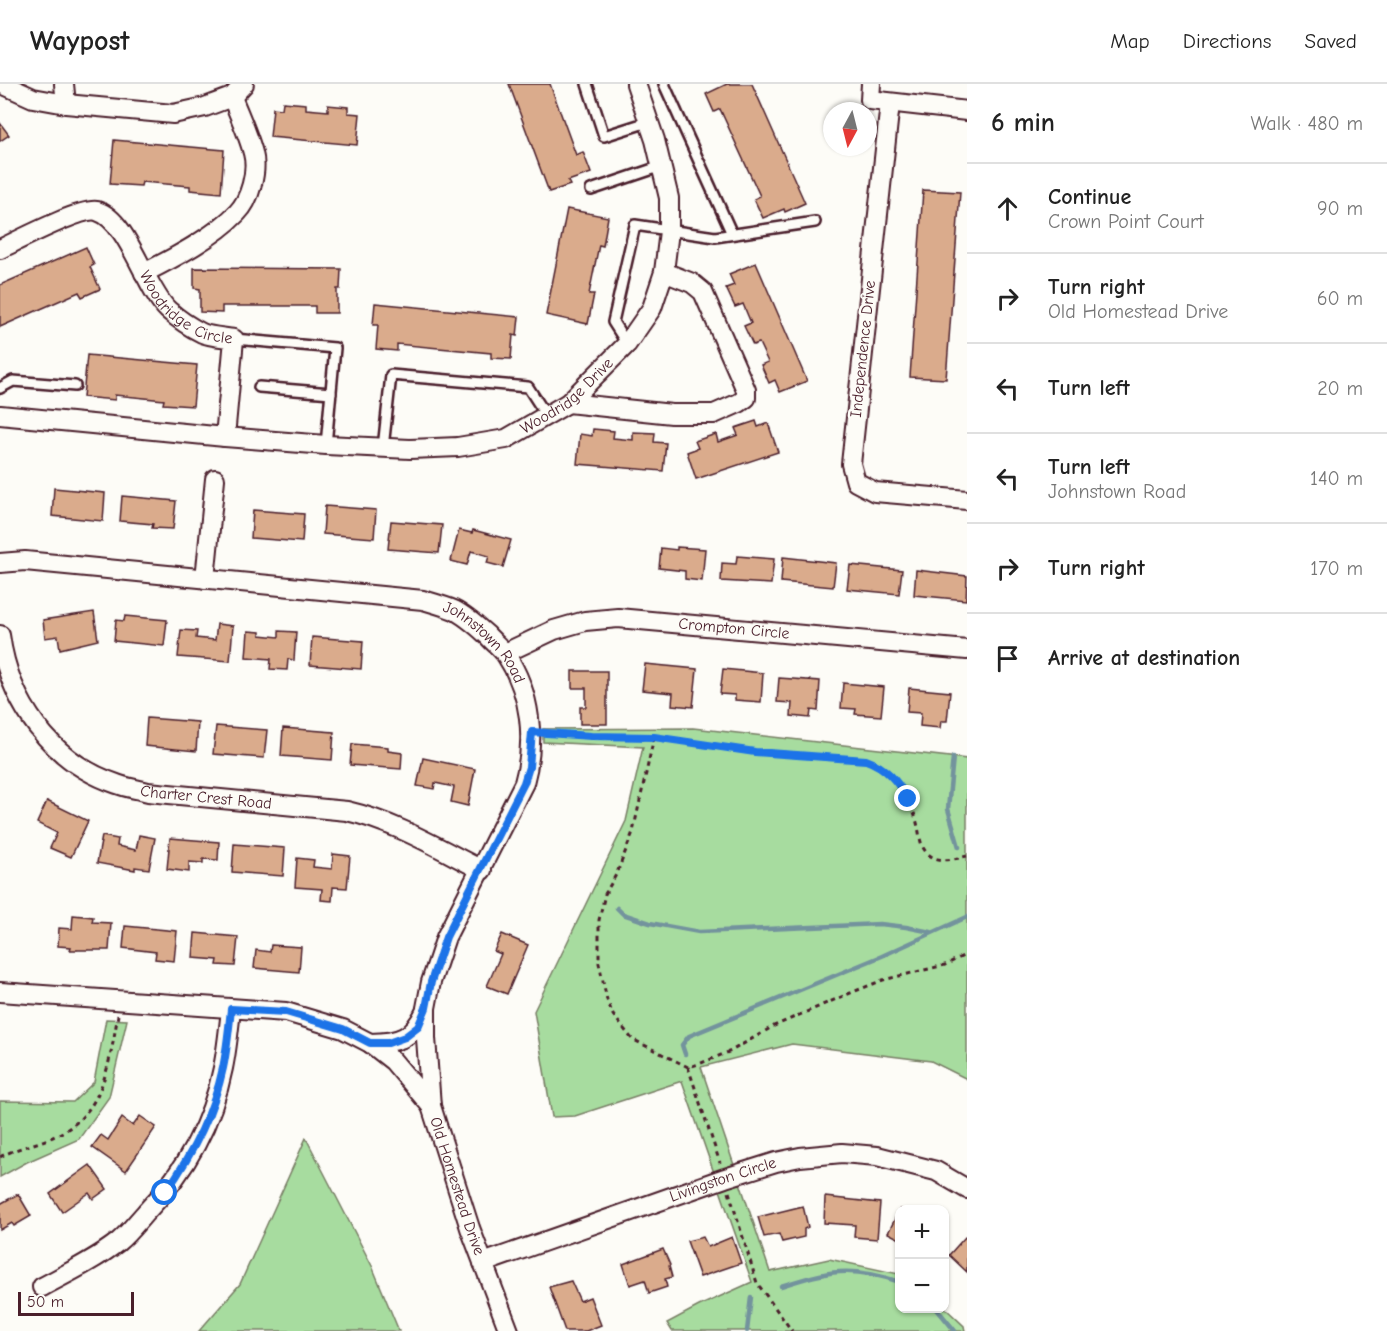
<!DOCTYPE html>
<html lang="en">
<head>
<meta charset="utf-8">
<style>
	:root { --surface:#fff; --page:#f2f2f2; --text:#222; --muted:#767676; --line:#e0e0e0 }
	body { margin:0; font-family:"Comic Neue",sans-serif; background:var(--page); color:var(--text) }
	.controls { position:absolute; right:18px; bottom:18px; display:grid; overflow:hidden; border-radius:12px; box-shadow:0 2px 4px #0004 }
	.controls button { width:54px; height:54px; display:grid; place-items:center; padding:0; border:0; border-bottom:2px solid var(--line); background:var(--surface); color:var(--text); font:30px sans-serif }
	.compass { position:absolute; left:823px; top:18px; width:54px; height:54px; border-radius:50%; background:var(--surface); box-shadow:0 2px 4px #0004; rotate:187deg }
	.scale { position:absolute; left:18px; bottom:15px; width:116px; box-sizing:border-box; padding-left:6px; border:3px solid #4a1f2b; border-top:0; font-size:16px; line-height:21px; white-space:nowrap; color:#4a1f2b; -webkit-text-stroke:4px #fdfcf7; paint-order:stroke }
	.stop { position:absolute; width:18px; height:18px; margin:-14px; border:4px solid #1a73e8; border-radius:50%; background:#fff }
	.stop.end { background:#1a73e8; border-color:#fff; box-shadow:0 2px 6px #0008 }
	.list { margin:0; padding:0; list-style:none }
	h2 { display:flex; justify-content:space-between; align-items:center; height:78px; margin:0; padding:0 24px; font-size:26px }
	h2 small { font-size:20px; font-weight:400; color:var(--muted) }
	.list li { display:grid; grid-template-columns:39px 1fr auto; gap:18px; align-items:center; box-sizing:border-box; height:90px; padding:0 24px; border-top:2px solid var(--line) }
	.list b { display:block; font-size:22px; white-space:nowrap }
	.list p { margin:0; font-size:20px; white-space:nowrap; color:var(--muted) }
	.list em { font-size:20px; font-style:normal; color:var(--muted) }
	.icon { flex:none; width:33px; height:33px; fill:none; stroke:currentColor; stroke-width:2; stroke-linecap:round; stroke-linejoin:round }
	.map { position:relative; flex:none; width:967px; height:1247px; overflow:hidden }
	header { display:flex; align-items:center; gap:36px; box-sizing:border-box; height:84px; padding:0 30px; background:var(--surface); border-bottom:2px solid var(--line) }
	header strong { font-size:28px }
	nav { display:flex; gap:33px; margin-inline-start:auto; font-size:21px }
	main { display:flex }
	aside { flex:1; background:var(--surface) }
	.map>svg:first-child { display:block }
</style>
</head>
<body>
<header>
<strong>Waypost</strong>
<nav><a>Map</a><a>Directions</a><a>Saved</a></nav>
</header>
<main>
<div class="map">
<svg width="967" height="1247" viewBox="0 0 967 1247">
	<rect width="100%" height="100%" fill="#fdfcf7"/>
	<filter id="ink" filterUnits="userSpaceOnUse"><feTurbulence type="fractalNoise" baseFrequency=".0167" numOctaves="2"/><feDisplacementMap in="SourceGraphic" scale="12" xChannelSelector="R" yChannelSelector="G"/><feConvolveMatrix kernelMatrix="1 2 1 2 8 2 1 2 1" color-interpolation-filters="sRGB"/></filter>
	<g filter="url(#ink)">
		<g fill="#a7dc9f" stroke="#787e65" stroke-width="1.5">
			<polygon points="693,644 967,675 967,995 931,977 792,960 701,983 770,1188 829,1175 899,1190 900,1224 945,1224 964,1242 965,1247 672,1247 667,1239 699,1222 752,1198 682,997 575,1032 552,1033 534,927 626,737 643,663 543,658 543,645"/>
			<polygon points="106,935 127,936 109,1013 79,1055 27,1078 0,1093 0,1017 73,1018 94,998"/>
			<polygon points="306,1054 372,1182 399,1247 199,1247 240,1200"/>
		</g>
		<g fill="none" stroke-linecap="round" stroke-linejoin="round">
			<g stroke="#73939d" stroke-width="4.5">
				<polyline points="953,673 948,725 959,763"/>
				<polyline points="617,824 623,830 650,839 699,848 880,840 906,843 931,848"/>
				<polyline points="685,970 682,961 689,952 882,872 967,833"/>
				<path d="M781,1202C829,1187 849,1181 900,1198"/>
				<polyline points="936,1224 955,1247"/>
				<polyline points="747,1247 751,1213"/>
			</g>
		</g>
		<g fill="#daab8c" stroke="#4a1f2b" stroke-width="1.5">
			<polygon points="509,0 550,0 576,71 583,68 591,89 568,97 570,101 549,108"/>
			<polygon points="727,0 752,0 805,119 785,128 784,125 763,134 754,115 760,112 720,25 714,28 706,10"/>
			<polygon points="283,18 306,20 306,25 328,27 328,21 348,23 348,29 360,30 357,61 270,53 273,24 282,25"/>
			<polygon points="0,39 9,51 0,57"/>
			<polygon points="114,56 224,66 221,109 190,106 190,102 142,98 141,102 110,100"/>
			<polygon points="923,106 960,108 946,295 910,293"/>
			<polygon points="567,125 608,133 603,162 599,161 589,210 594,210 588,240 546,231"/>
			<polygon points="86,163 94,181 90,183 100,205 82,213 79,208 0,243 0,201"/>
			<polygon points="756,179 807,297 780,308 775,296 769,299 761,281 768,278 759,259 753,261 744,242 751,239 743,220 735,223 726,204 734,201 729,190"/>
			<polygon points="194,184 341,185 340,205 337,205 337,229 315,229 315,222 222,222 222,229 200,228 200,205 194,204"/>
			<polygon points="375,219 519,233 517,252 513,251 511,275 491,274 491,269 397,260 397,267 376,265 378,241 373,241"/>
			<polygon points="87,271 197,281 193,322 163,320 164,316 115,311 115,316 83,313"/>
			<polygon points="756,337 758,343 768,339 778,368 696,395 687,368 698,364 695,357 716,350 718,358 738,351 735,344"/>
			<polygon points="593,345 614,347 613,354 633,356 633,348 655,349 654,358 666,359 663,387 577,380 580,350 592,352"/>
			<polygon points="54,404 105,409 103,437 52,432"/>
			<polygon points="122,412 176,417 173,445 152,444 153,440 120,437"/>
			<polygon points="325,422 376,426 374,454 323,450"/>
			<polygon points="253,426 304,430 302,458 251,454"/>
			<polygon points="391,437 442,441 439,469 388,465"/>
			<polygon points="459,446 472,449 473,446 511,456 503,483 487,479 489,472 471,467 467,481 451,477"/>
			<polygon points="677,463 705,465 702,497 685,495 685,487 659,484 661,464 677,466"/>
			<polygon points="737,472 774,475 771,500 721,497 722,479 736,480"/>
			<polygon points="783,473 836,479 833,503 781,498"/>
			<polygon points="850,481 902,486 899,510 847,505"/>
			<polygon points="916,486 967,492 966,516 914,511"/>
			<polygon points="94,528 98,556 60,565 58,552 45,554 43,536"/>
			<polygon points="125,532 167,536 164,562 114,557 116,536 124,537"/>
			<polygon points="217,540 233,542 230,577 178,573 181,546 197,547 196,554 215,556"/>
			<polygon points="248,547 260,548 260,551 279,553 279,547 296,548 294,576 288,575 287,586 270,585 271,575 246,573"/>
			<polygon points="312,553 363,557 361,585 310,581"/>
			<polygon points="645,580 697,585 693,623 672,621 673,609 642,606"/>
			<polygon points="723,585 763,589 761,618 735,616 735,611 720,610"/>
			<polygon points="572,587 607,587 607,640 580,640 580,623 586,623 586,604 572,604"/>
			<polygon points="779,594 820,597 818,627 811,626 810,634 791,632 792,619 777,618"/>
			<polygon points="843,599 884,603 881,632 855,630 856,625 841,624"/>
			<polygon points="909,604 950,608 947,637 941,637 940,644 920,642 921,629 907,628"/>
			<polygon points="147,634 198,638 196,667 145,662"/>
			<polygon points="216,642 267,646 264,674 213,670"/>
			<polygon points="283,644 334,648 332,676 281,672"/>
			<polygon points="352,660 388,663 388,667 402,669 401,685 350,681"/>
			<polygon points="423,674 475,685 468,722 451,718 454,703 435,699 434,705 417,702"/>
			<polygon points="47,717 88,737 71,773 50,764 57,749 37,739"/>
			<polygon points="139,751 155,754 149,785 135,783 135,786 97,779 102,752 118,755 117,762 136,766"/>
			<polygon points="170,754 219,758 218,776 203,775 203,779 189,778 189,788 167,785"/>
			<polygon points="234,760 285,764 283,792 232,788"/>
			<polygon points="333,770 350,772 347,804 333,803 332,817 321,816 322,805 295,803 297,774 314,776 313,783 332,785"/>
			<polygon points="73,831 93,833 92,838 111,839 109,866 70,866 71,863 58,862 59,844 72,845"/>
			<polygon points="125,842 177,847 174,877 155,875 156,868 123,864"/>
			<polygon points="195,849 238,853 235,882 217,881 218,876 193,874"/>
			<polygon points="502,850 528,861 507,910 487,902 501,870 494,867"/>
			<polygon points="271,861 301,863 299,888 254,884 256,866 270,868"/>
			<polygon points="140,1032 156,1043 126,1087 92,1063 101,1051 108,1056 122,1034 133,1042"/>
			<polygon points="90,1081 107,1105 93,1115 89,1109 62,1128 50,1110"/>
			<polygon points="18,1110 31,1132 14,1142 12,1139 0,1146 0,1120"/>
			<polygon points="825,1113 880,1119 877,1155 854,1153 855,1141 824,1139"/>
			<polygon points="803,1122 808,1143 804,1145 804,1153 782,1158 779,1150 764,1153 758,1133"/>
			<polygon points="900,1125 902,1126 900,1126 900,1155 888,1149"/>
			<polygon points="703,1153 708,1163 732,1153 741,1179 700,1193 687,1157"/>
			<polygon points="965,1153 967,1155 967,1188 949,1171"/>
			<polygon points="663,1165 670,1181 669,1182 672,1193 665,1195 667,1203 649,1209 645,1196 630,1201 623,1180"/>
			<polygon points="571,1197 580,1217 590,1213 601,1241 586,1247 565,1247 549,1203"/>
		</g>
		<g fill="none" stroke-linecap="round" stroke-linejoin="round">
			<g stroke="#4a1f2b" stroke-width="14">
				<g id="service">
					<polyline points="587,0 604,52 648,38"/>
					<polyline points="664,0 732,150"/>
					<polyline points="591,106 662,82"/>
					<polyline points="234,255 335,264 326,361"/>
					<polyline points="627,260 613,238 635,141 715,153 815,138"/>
					<polyline points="259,303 331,309"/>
					<polyline points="0,304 13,297 75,302"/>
					<polyline points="383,364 391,291 528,303 546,331"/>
				</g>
			</g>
			<g stroke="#4a1f2b" stroke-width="22">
				<g id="minor">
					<polyline points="2,0 33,14 66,20 173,30 205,23 232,13 244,0"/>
					<polyline points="64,0 66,20"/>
					<polyline points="871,0 870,16 967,27"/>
					<polyline points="890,19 851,380 856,398 875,408 967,416"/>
					<path id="s1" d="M0,165C17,157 82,123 97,127C128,136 145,204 168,226C177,234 192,244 202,249C211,253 224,253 234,255L225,353L0,331"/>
					<path d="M144,189C174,174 214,153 237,129C250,116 258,87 253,69C248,50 239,31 232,13"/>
					<polyline points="568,319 672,330 714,330 739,319 746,314 746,306 703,208 692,199 664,188"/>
					<path id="s2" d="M225,353L326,361L410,365L458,363L506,355L568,319L627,260L652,224L664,188L669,147V114L655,56L636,0"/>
					<path id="s3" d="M0,479L25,477L423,516C433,519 444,522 454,526C466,532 477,542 487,551C493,558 501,564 506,571C531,609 536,656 524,699L446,853L431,898L426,924V954L431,1022"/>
					<polyline points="205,495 215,395"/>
					<path id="s4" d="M0,551C9,618 51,678 117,700C127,704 138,705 148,708L347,727C395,738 438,764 482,786"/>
					<path id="s5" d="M505,569L554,546L585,537L618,534L967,566"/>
					<path id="s6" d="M0,908L286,928L343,945L370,959L393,977L431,1022L470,1144L509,1247"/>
					<path d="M370,959C400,959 413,954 426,926"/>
					<path id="s7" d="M483,1179L725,1094L776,1078L800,1073L842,1069L877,1072L936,1087L967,1105"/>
					<path d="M42,1203C68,1189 95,1176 118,1158C128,1150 137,1138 146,1128C185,1088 212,1039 223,984C227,965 229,944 231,925"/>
				</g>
			</g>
			<g stroke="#4a1f2b" stroke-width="3" stroke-dasharray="4.5 4.5" stroke-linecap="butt">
				<path d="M545,649L591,653H654L755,668L866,676C894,686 912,715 918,743C920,752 920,762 927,769C938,780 954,775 967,772"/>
				<polyline points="654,653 633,748 617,789 605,810 599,836 599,879 607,916 613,931 632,955 688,983 699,980 731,967 774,942 848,910 883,896 945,881 967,870"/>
				<polyline points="688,983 720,1079"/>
				<path d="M0,1073C18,1063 39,1060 57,1051C105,1028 109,978 118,931"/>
				<polyline points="729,1108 757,1199 792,1247"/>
			</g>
			<use href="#service" stroke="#fdfcf7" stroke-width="9"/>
			<use href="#minor" stroke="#fdfcf7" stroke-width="18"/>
		</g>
	</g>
	<g fill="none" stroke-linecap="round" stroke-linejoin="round" filter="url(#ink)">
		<path stroke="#1a73e8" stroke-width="8" d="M165,1109C192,1071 213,1031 223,984C227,965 229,944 231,925L286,928L343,945L370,959H388L405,953L418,943L426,924L431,898L446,853L524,699L529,683L532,648L591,652L654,653L755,668L866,676C886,683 897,697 908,715"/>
	</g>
	<g text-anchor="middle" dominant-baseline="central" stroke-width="5" stroke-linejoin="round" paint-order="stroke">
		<g font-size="16" fill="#4a1f2b" stroke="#fdfcf7">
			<text stroke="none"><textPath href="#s1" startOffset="242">Woodridge Circle</textPath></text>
			<text transform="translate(863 265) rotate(-84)">Independence Drive</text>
			<text stroke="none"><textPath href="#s2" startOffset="357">Woodridge Drive</textPath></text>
			<text stroke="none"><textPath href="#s5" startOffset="236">Crompton Circle</textPath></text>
			<text stroke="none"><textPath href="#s3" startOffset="502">Johnstown Road</textPath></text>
			<text stroke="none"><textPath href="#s4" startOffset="290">Charter Crest Road</textPath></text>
			<text stroke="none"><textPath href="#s7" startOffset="254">Livingston Circle</textPath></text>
			<text stroke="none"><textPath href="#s6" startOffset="549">Old Homestead Drive</textPath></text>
		</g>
	</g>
</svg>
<div class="controls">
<button>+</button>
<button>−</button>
</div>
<svg class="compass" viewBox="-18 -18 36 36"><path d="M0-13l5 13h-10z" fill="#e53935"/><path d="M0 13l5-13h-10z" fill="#767676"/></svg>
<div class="scale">50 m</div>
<div class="stop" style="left:165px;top:1109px"></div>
<div class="stop end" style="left:908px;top:715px"></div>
</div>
<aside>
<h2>6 min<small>Walk · 480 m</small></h2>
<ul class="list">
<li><svg class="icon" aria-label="ahead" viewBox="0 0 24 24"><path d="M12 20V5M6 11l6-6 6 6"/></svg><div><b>Continue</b><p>Crown Point Court</p></div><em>90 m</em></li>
<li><svg class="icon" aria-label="right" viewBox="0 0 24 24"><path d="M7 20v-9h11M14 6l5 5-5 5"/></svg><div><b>Turn right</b><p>Old Homestead Drive</p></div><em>60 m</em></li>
<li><svg class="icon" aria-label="left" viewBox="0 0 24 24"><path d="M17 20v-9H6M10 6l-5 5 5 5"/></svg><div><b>Turn left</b></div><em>20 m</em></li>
<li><svg class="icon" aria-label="left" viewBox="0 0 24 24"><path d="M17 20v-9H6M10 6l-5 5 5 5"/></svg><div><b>Turn left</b><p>Johnstown Road</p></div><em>140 m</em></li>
<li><svg class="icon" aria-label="right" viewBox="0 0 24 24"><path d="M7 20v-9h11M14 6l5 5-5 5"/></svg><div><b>Turn right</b></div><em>170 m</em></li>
<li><svg class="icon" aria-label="arrive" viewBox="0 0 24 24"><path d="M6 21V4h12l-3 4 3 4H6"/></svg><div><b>Arrive at destination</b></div></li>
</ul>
</aside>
</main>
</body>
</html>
